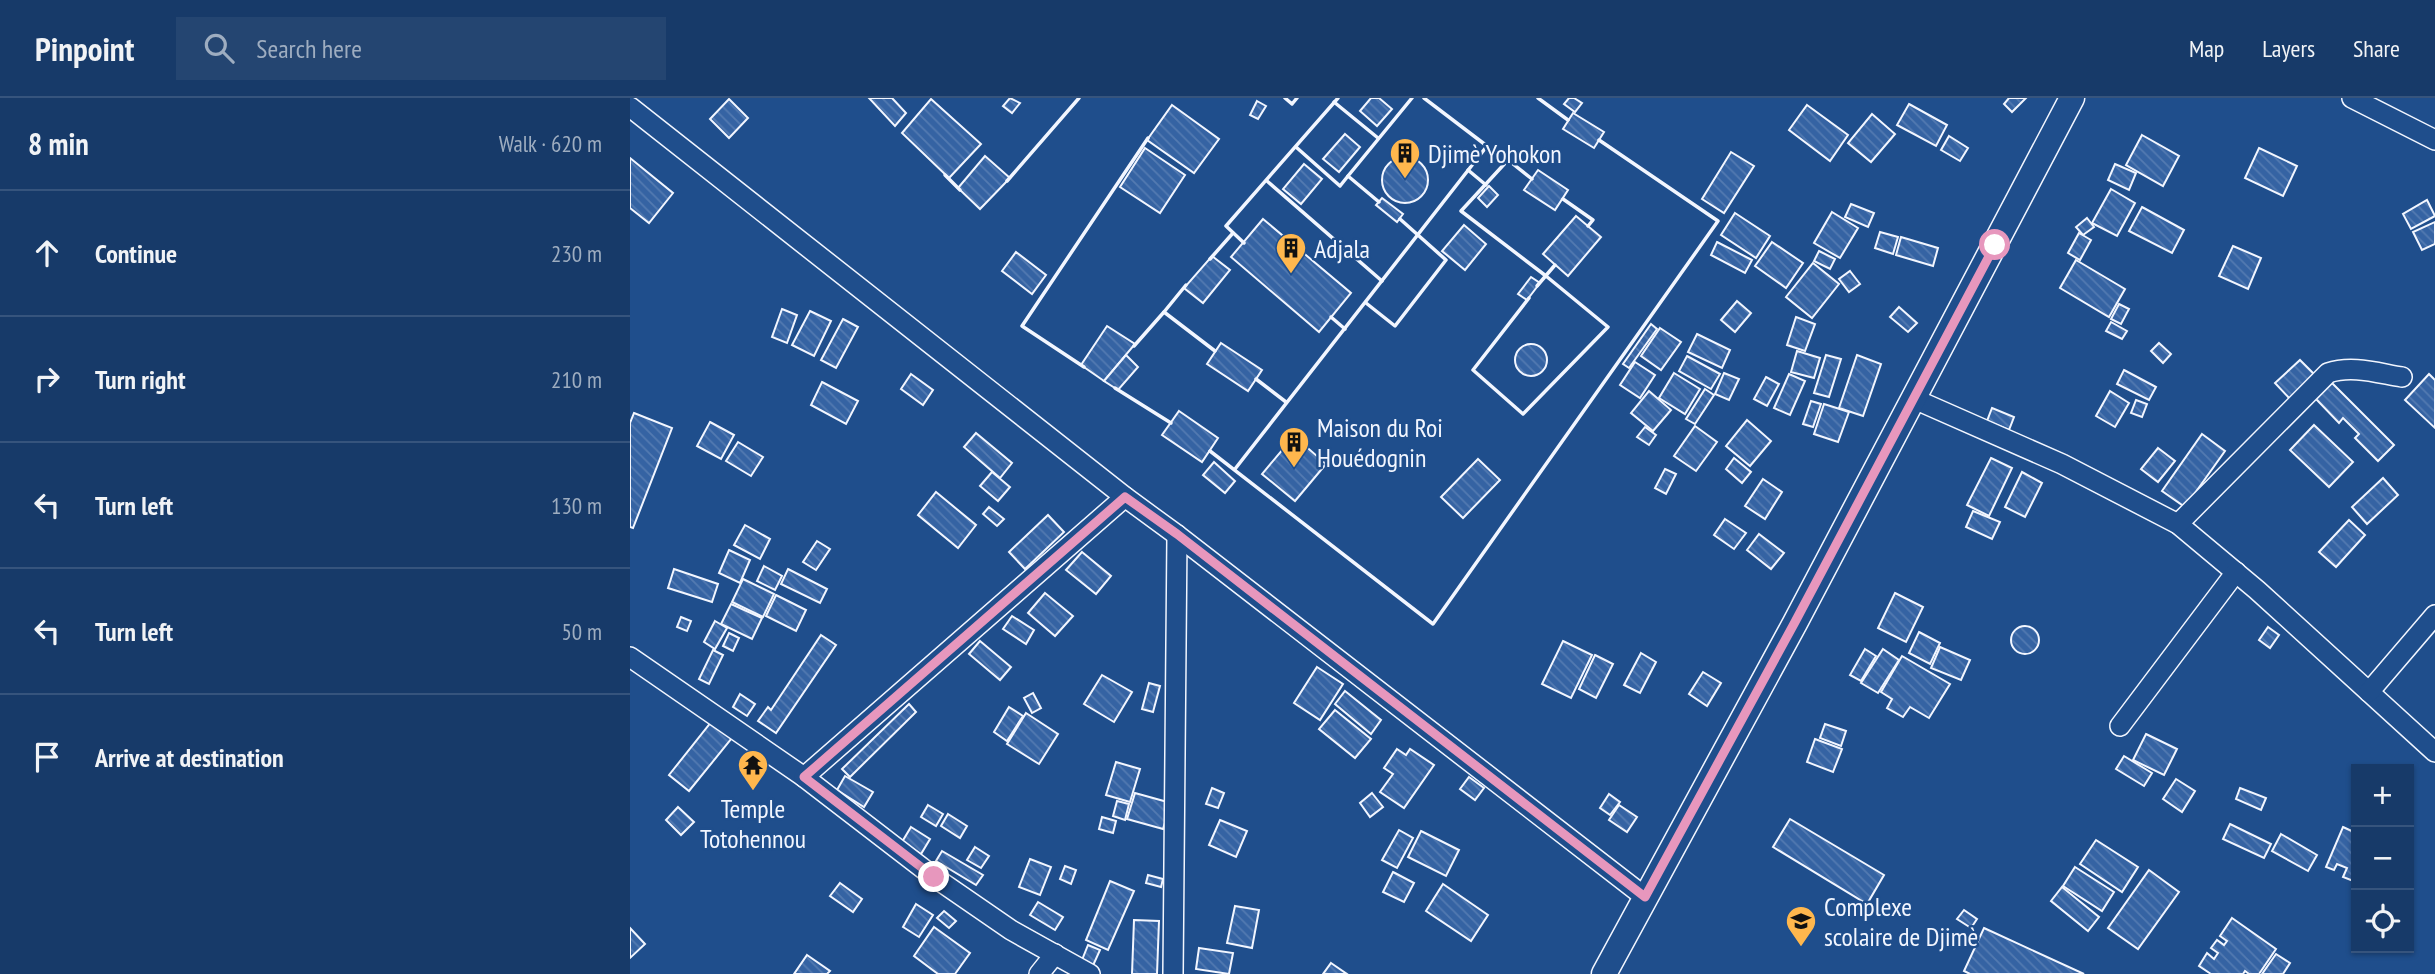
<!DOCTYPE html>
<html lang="en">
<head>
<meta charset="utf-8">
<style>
	:root { --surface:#173a69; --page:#244571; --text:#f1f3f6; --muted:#9eadc0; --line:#36547d }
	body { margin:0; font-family:"PT Sans Narrow",sans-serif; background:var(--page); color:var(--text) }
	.controls { position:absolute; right:21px; bottom:21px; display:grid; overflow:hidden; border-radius:0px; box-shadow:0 2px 5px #0004 }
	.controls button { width:63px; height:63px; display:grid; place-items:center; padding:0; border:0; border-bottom:2px solid var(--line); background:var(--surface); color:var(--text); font:35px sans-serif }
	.stop { position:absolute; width:21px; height:21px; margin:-16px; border:5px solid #e797bd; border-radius:50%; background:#fff }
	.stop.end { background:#e797bd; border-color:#fff; box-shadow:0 2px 7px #0008 }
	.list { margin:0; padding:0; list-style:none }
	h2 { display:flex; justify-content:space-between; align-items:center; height:91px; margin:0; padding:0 28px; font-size:30px }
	h2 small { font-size:23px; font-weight:400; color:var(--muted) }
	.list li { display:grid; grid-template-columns:46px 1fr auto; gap:21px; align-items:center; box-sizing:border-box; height:126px; padding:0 28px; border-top:2px solid var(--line) }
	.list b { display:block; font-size:26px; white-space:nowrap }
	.list em { font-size:23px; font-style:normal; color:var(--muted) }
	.icon { flex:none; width:38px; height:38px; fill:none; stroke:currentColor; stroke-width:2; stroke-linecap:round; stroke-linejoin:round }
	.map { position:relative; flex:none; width:1805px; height:876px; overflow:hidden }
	header { display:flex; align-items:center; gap:42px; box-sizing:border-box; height:98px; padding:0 35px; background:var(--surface); border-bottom:2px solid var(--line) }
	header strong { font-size:33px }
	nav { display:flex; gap:38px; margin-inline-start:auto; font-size:24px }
	.search { width:490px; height:63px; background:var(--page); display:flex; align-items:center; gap:18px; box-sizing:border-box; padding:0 24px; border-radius:0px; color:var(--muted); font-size:26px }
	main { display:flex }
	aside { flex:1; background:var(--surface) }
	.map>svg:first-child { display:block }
</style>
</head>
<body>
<header>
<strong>Pinpoint</strong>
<div class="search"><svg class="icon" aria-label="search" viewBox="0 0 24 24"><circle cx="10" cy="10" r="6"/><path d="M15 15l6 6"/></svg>Search here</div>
<nav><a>Map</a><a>Layers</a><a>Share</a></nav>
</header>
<main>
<aside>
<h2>8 min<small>Walk · 620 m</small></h2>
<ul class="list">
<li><svg class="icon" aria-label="ahead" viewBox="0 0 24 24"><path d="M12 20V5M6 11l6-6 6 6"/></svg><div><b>Continue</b></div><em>230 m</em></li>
<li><svg class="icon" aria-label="right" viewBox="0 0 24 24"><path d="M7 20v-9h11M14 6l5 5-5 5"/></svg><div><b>Turn right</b></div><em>210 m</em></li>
<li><svg class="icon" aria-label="left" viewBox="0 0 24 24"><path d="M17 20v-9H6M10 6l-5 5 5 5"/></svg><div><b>Turn left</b></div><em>130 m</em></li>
<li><svg class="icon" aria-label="left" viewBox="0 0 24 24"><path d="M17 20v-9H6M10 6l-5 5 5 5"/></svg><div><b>Turn left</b></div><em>50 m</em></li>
<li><svg class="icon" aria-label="arrive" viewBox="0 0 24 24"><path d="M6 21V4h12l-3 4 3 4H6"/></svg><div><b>Arrive at destination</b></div></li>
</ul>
</aside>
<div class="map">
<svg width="1805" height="876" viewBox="0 0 1805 876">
	<defs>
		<pattern id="building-back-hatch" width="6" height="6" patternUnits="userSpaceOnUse" patternTransform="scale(1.75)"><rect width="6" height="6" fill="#3563a3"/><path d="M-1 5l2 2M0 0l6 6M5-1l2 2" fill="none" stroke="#537ab1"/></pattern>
	</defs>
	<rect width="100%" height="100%" fill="#1f4e8c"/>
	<g fill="url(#building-back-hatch)" stroke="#f2f6ff" stroke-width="2">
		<polygon points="239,0 262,0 276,15 265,28"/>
		<polygon points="380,0 390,5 382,15 373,8"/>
		<polygon points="741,0 749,0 762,11 747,28 730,13"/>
		<polygon points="939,0 944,0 952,5 945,14 934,6"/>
		<polygon points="1379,0 1396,0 1382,14 1374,6"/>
		<polygon points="99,1 118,20 99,40 80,21"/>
		<polygon points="301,1 351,46 319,80 272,35"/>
		<polygon points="627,3 636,8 628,21 620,17"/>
		<polygon points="1279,6 1317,27 1306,48 1267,27"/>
		<polygon points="542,7 589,41 564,75 517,42"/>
		<polygon points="1177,7 1218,37 1200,63 1159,32"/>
		<polygon points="943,15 974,34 964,50 933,31"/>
		<polygon points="1242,16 1265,36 1241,64 1218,45"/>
		<polygon points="715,36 730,49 709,74 693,61"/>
		<polygon points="1512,37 1549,58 1533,88 1496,67"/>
		<polygon points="1319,38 1338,50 1330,63 1311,52"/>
		<polygon points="515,50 555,77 530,115 490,89"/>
		<polygon points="1629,50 1667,68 1653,98 1615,80"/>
		<polygon points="1101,54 1124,68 1094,115 1072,101"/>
		<polygon points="355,58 380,80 350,111 328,90"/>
		<circle cx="775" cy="82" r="23"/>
		<polygon points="0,60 43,95 19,125 0,110"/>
		<polygon points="674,66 692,81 671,106 653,91"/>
		<polygon points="1485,66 1506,75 1499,92 1478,82"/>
		<polygon points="908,72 938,92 925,112 894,92"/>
		<polygon points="859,88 868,97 857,109 848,100"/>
		<polygon points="1481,91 1505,105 1487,138 1462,125"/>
		<polygon points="752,100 773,116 767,124 746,107"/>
		<polygon points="1797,102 1805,118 1781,131 1773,116"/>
		<polygon points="1221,106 1244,115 1238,129 1215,119"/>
		<polygon points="1512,109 1554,132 1542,155 1499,133"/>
		<polygon points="1202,114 1228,130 1210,160 1184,145"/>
		<polygon points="1105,115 1140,138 1126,160 1091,137"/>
		<polygon points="946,118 971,139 938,178 913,156"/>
		<polygon points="1457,120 1464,129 1453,137 1446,129"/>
		<polygon points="633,121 721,195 689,234 601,159"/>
		<polygon points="1805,124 1805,146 1792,152 1783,134"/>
		<polygon points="834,127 856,146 835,172 812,153"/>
		<polygon points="1250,134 1268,139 1263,156 1245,150"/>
		<polygon points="1449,135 1461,142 1450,162 1438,155"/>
		<polygon points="1271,139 1308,150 1303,168 1266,157"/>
		<polygon points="1087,144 1122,162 1115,175 1081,157"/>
		<polygon points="1142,144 1173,165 1156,190 1125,168"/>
		<polygon points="1603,148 1631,160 1618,191 1589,178"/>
		<polygon points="1189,153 1205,161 1200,171 1184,163"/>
		<polygon points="386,154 416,177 402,196 372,173"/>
		<polygon points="582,158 600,172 573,205 554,190"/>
		<polygon points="1446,162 1495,191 1479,219 1430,190"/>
		<polygon points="1183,165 1209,186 1182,220 1156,199"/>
		<polygon points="1220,173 1230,186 1219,194 1209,181"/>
		<polygon points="901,179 910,185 897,202 888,196"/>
		<polygon points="1107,203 1121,215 1105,234 1091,222"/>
		<polygon points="1489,206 1499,211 1491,226 1481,221"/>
		<polygon points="1269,209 1287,225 1278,234 1260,219"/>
		<polygon points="152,211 167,217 157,245 142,239"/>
		<polygon points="180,213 201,223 184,258 162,247"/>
		<polygon points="1166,219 1185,226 1175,253 1157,247"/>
		<polygon points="213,221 228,229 206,270 191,262"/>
		<polygon points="1481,224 1497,233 1492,241 1476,233"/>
		<polygon points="1021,226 1027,231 999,270 993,266"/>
		<polygon points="477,228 505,246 474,283 451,267"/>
		<polygon points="1030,230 1051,244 1031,272 1011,258"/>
		<polygon points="1067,236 1100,252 1092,270 1058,254"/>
		<polygon points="591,245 632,272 618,293 577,266"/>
		<polygon points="1529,245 1541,256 1533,265 1521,253"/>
		<circle cx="901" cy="262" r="16"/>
		<polygon points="1167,253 1190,260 1184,280 1161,274"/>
		<polygon points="496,257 508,269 488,292 474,283"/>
		<polygon points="1196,257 1211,261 1199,299 1184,295"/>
		<polygon points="1227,257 1251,266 1233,318 1209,310"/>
		<polygon points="1057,258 1090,276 1081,291 1049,273"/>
		<polygon points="1670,262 1685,277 1660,301 1645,285"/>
		<polygon points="1005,264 1025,277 1010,300 990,287"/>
		<polygon points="1494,272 1526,289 1519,302 1487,286"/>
		<polygon points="1044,275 1070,291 1055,316 1029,300"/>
		<polygon points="1094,275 1109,281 1099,302 1085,296"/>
		<polygon points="281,276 303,292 293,307 271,291"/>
		<polygon points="1159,276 1175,283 1160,317 1144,310"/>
		<polygon points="1799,276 1805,282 1805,330 1775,302"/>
		<polygon points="1136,279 1149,286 1137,308 1124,301"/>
		<polygon points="192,284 228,303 216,326 181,307"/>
		<polygon points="1702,285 1764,347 1748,363 1725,340 1729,336 1713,320 1709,325 1686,301"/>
		<polygon points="1075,291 1084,297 1065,326 1056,321"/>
		<polygon points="1019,293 1041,312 1023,333 1001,315"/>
		<polygon points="1480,293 1499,305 1485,329 1466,318"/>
		<polygon points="1506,302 1517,306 1512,319 1501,315"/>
		<polygon points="1181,303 1191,306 1183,329 1173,326"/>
		<polygon points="1194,306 1219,314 1208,344 1184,336"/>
		<polygon points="1362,310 1384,319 1379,332 1357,323"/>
		<polygon points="549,313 588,340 572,364 532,337"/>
		<polygon points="4,315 42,330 3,430 0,429 0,325"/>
		<polygon points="1117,322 1141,343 1120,368 1096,348"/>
		<polygon points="80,324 104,337 91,361 67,348"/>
		<polygon points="1684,327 1723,364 1699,389 1660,352"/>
		<polygon points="1065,328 1087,344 1066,373 1044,358"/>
		<polygon points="1015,329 1026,337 1019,347 1007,339"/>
		<polygon points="346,335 382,365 370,380 334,349"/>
		<polygon points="1572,336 1595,353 1555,409 1532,393"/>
		<polygon points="664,338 696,366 665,403 632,376"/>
		<polygon points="108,344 133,359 121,378 96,363"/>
		<polygon points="1528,350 1545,363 1528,384 1511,371"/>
		<polygon points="1104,360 1121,374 1112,385 1096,371"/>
		<polygon points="1361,360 1382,370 1359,418 1337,407"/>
		<polygon points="848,361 870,382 833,420 811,399"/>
		<polygon points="584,364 605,383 595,395 573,377"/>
		<polygon points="1035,371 1046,376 1036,396 1025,390"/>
		<polygon points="362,374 380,389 368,403 350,388"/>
		<polygon points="1392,374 1412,385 1395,419 1375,409"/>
		<polygon points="1753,380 1768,397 1737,426 1722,409"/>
		<polygon points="1133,381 1152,394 1135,421 1115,408"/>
		<polygon points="306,394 346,427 328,450 288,417"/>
		<polygon points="359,409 374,421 367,428 353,416"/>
		<polygon points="1343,413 1370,424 1362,441 1336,429"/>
		<polygon points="418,417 434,434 395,471 379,454"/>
		<polygon points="1095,421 1116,435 1104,451 1084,437"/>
		<polygon points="1719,422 1735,437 1706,469 1689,454"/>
		<polygon points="115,427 140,441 130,461 104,447"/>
		<polygon points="1129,436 1154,455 1141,471 1117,452"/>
		<polygon points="187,443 200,451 186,472 173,464"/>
		<polygon points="99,452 120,462 110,485 89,475"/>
		<polygon points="452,454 481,478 466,496 436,472"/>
		<polygon points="134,468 152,478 145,492 127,483"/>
		<polygon points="44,471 88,486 82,504 38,490"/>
		<polygon points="158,471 197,491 190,505 151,486"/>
		<polygon points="113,481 144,496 133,519 102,504"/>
		<polygon points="415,495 443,518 425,538 398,515"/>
		<polygon points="1265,495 1293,509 1276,544 1248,530"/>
		<polygon points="146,497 176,512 166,533 136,518"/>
		<polygon points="101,506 132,520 122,541 91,526"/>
		<polygon points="382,518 404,532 396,546 373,531"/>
		<polygon points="51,519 61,523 57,533 47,529"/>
		<polygon points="85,523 97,530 85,551 74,544"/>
		<circle cx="1395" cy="542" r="14"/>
		<polygon points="1638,529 1649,537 1640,550 1629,542"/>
		<polygon points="1289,534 1310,545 1300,566 1279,555"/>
		<polygon points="99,535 109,540 103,553 93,548"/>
		<polygon points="191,537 206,547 146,635 128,623 138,609 141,612"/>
		<polygon points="350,543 381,569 370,582 339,556"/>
		<polygon points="933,543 962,557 941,600 912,586"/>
		<polygon points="1310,549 1340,562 1331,582 1301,570"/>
		<polygon points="1235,551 1246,558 1231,583 1220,577"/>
		<polygon points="1253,551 1269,562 1248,595 1231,585"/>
		<polygon points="83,552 93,557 79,586 69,581"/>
		<polygon points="1011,555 1026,564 1010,595 994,587"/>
		<polygon points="965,557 983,566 966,600 949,591"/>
		<polygon points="1272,558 1320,586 1299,620 1280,609 1273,619 1257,610 1262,601 1251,594"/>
		<polygon points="687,569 713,586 690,622 664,605"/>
		<polygon points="1073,574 1091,585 1077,608 1059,596"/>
		<polygon points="472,577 502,594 484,624 454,606"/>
		<polygon points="519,585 530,588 523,614 512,611"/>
		<polygon points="715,593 751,622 741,636 705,606"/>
		<polygon points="403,595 411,610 402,615 394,600"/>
		<polygon points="110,596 125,606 117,618 103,609"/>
		<polygon points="279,606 286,614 220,679 212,671"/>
		<polygon points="379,609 393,618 377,643 364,634"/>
		<polygon points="705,612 741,641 725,660 689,631"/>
		<polygon points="396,615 428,636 409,666 377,646"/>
		<polygon points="82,623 102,640 59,693 39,677"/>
		<polygon points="1195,626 1216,633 1211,648 1190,640"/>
		<polygon points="1516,636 1547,651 1534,677 1503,662"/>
		<polygon points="1185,641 1212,651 1203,674 1177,664"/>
		<polygon points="767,651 776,657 780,651 804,667 774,710 750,694 763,676 754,670"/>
		<polygon points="1494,658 1522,675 1514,688 1486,671"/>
		<polygon points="486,664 510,671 500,704 476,697"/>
		<polygon points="215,678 243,694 234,709 207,692"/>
		<polygon points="839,679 854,690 845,702 830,691"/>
		<polygon points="1546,681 1565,693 1552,714 1533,701"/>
		<polygon points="582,690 594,695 588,710 576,706"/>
		<polygon points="1610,690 1636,700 1631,712 1606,701"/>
		<polygon points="505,695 541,705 533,731 497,721"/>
		<polygon points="742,695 753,709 740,719 730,705"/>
		<polygon points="979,696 990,704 980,717 970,710"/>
		<polygon points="487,703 499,706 495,722 483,718"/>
		<polygon points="298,707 313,716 306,728 291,719"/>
		<polygon points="989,707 1007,719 997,734 979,722"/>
		<polygon points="48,709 64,724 51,737 36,722"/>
		<polygon points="318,716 337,728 330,740 311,728"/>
		<polygon points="472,719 486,723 483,735 469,731"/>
		<polygon points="1160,721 1254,777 1237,806 1143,749"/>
		<polygon points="590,722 617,733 606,759 579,747"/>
		<polygon points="1600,726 1641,746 1634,760 1593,741"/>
		<polygon points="281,729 300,741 291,756 272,744"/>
		<polygon points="1713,729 1726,735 1726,784 1713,779 1717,770 1707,766 1704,772 1696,769"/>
		<polygon points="769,732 783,740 767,770 752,762"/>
		<polygon points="791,733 829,752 816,778 778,759"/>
		<polygon points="1651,736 1687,757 1678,773 1642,753"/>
		<polygon points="1466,742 1508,769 1492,794 1450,766"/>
		<polygon points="345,749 359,758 351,770 337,762"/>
		<polygon points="312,753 353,777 346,787 306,763"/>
		<polygon points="400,761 421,769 410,797 389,789"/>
		<polygon points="435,768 446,772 441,786 430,781"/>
		<polygon points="1445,769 1484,794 1472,813 1433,788"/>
		<polygon points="1519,772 1549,794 1508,851 1478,830"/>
		<polygon points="763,774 784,785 774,804 753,794"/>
		<polygon points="518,777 533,781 531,789 516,785"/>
		<polygon points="480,783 504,793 478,852 456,842"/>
		<polygon points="210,785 232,801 223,814 200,798"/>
		<polygon points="813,786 858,817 841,843 796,813"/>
		<polygon points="1432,789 1469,819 1458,833 1421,803"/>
		<polygon points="408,804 433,819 425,832 400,817"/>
		<polygon points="286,806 303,817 289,839 273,829"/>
		<polygon points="605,808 629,812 622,850 597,845"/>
		<polygon points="1334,812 1347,821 1341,830 1327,821"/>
		<polygon points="314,813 326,823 319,830 307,820"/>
		<polygon points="1602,820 1646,851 1629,876 1619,876 1615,873 1613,876 1581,876 1569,868 1577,855 1584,861 1588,855 1581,850 1587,842 1594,847 1597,843 1590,838"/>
		<polygon points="504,822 529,823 527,876 502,876"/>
		<polygon points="304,829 340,855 325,876 308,876 284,858"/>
		<polygon points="0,830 15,846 0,860"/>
		<polygon points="1354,830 1454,876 1340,876 1334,873"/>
		<polygon points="458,847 470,852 461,872 450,867"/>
		<polygon points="569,850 603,855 599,876 566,871"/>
		<polygon points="1646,856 1660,865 1653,876 1632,876"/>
		<polygon points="177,857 200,873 197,876 164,876"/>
		<polygon points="701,865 717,876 693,876"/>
	</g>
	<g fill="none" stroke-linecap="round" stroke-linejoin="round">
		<g stroke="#f2f6ff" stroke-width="22">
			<g id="minor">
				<polyline points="1722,0 1805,42"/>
				<polyline points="0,9 495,399 547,437 1015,799"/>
				<polyline points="1282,300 1432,366 1548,426 1627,492 1805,654"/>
				<path d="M1548,426L1698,275C1722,267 1747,275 1772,279"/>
				<polyline points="0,559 174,679 304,779 381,832 460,876"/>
				<polyline points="1739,594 1805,517"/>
				<polyline points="1490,628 1606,474"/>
				<polyline points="174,679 495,399"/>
				<polyline points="409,876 425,856"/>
				<polyline points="543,876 547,437"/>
			</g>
		</g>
		<g stroke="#f2f6ff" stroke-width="27">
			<polyline id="tertiary" points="974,876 1165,525 1442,0"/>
		</g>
		<use href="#minor" stroke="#1f4e8c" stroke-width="19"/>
		<use href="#tertiary" stroke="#1f4e8c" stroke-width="24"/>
		<g stroke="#f2f6ff" stroke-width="3.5">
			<polyline points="655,0 662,6 667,0"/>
			<polyline points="908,0 938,22"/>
			<polyline points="704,4 748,40"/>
			<polyline points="666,49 710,88 718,78"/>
			<polyline points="838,72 856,87"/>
			<polyline points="315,77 330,92"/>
			<polyline points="377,83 449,0"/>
			<polyline points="637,83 752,183"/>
			<polyline points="933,101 963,122 958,128"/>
			<polyline points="749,104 718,78 782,0"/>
			<polyline points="614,145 596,128 708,0"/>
			<polyline points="580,161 603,135"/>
			<polyline points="556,187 534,214 585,253"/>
			<polyline points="907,188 925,167"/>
			<polyline points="899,200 843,272 893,316 978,229 916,178 831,113 878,62 902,81"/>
			<polyline points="736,205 765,228 816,162 770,121"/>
			<polyline points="701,219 715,231"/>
			<polyline points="504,248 534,214"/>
			<polyline points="454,269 392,228 518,40"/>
			<polyline points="626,281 656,304"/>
			<polyline points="485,290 541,325"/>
			<polyline points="580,353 803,526 1088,123 969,42"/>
			<polyline points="605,371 857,48 794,0"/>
		</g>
	</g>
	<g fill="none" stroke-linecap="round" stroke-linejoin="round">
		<polyline stroke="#e797bd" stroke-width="9" points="304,779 174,679 495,399 547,436 1015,799 1165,524 1365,147"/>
	</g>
	<defs>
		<g id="building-pin" transform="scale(1.575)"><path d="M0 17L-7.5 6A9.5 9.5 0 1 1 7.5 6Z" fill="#ffb74d" stroke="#1f4e8c"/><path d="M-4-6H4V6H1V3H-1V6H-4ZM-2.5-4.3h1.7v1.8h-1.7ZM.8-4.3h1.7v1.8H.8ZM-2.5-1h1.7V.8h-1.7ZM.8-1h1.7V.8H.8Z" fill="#111"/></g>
		<g id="temple-pin" transform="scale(1.575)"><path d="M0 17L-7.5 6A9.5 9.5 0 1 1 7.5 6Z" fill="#ffb74d" stroke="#1f4e8c"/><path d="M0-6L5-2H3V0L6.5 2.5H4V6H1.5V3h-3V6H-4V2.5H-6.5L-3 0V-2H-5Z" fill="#111"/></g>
		<g id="school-pin" transform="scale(1.575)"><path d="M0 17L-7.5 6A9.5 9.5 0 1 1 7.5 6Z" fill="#ffb74d" stroke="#1f4e8c"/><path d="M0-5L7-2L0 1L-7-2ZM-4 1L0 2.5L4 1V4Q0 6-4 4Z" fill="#111"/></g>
	</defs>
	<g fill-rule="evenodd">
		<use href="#building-pin" x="775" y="55"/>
		<use href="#building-pin" x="661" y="150"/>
		<use href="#building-pin" x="664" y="344"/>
		<use href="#temple-pin" x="123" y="667"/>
		<use href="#school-pin" x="1171" y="823"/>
	</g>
	<g text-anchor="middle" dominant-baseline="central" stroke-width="5" stroke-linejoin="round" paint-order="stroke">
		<g font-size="26" fill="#f2f6ff" stroke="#1f4e8c" text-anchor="start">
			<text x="798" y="55">Djimè Yohokon</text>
			<text x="684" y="150">Adjala</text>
			<text x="687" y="329">Maison du Roi<tspan x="687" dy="30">Houédognin</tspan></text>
			<text x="123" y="710" text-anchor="middle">Temple<tspan x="123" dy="30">Totohennou</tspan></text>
			<text x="1194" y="808">Complexe<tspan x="1194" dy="30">scolaire de Djimè</tspan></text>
		</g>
	</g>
</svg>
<div class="controls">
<button>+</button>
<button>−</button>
<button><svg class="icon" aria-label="locate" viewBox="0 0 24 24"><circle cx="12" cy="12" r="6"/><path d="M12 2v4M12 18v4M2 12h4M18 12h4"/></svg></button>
</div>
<div class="stop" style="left:1365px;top:147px"></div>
<div class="stop end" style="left:304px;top:779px"></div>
</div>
</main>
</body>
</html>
